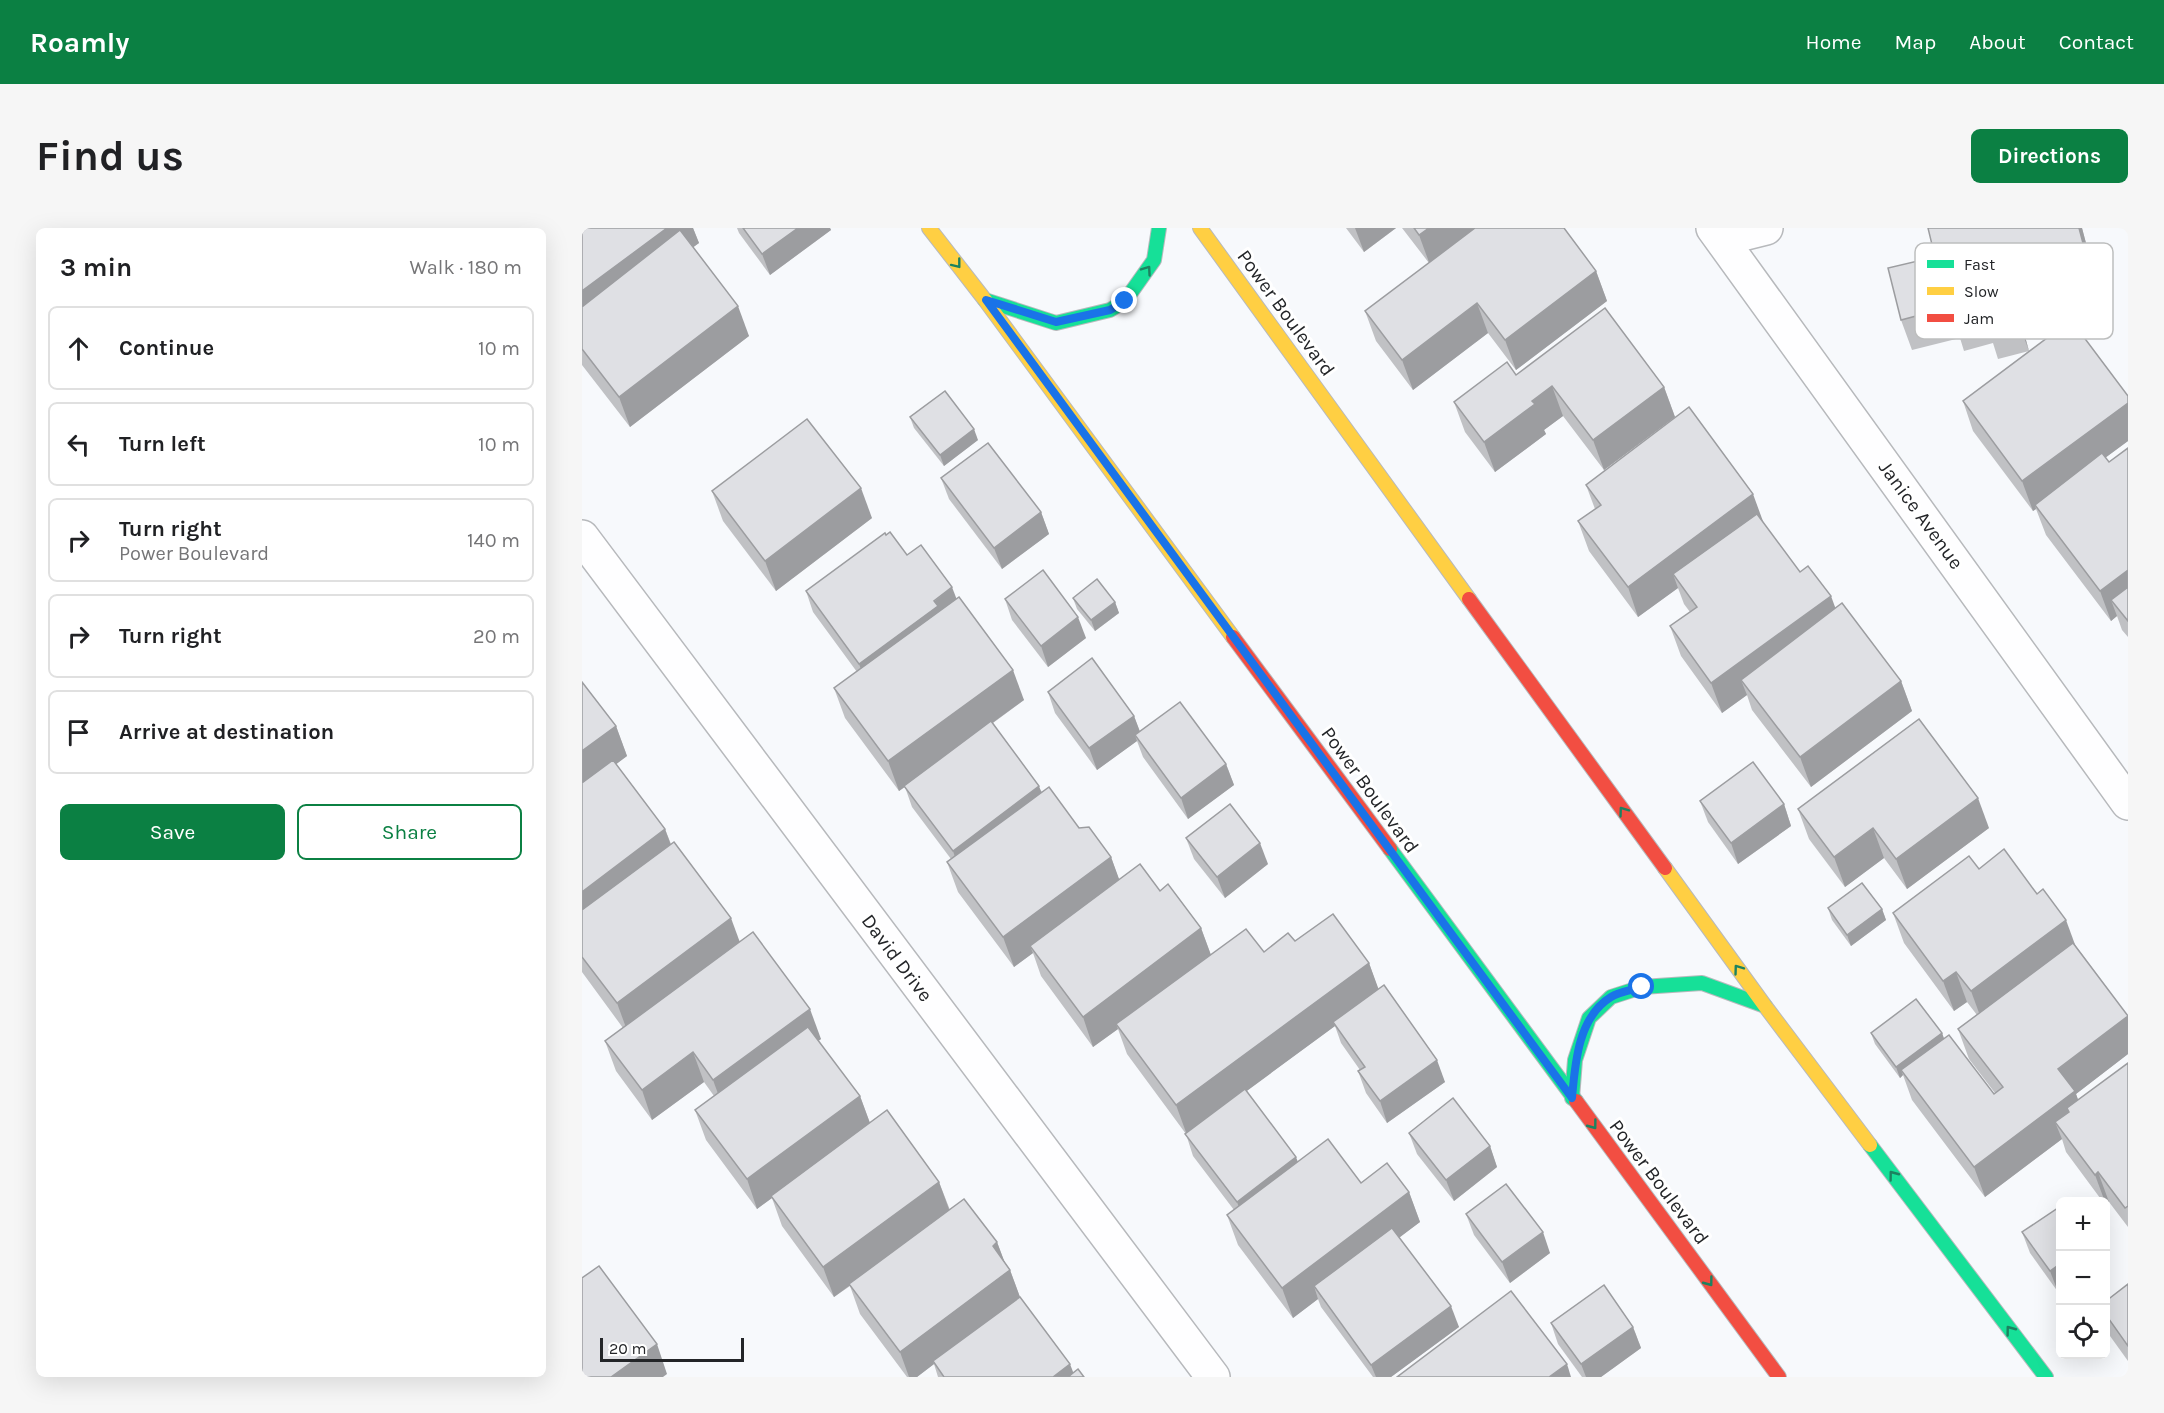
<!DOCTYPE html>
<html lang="en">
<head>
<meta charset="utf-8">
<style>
	:root { --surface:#fff; --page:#f6f6f6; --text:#202124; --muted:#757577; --line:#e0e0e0; --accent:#0b8043 }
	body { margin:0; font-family:Karla,sans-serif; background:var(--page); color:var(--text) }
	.controls { position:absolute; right:18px; bottom:18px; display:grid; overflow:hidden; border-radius:9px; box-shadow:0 6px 24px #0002 }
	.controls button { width:54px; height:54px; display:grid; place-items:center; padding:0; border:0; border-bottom:2px solid var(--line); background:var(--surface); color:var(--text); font:30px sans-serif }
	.scale { position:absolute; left:18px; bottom:15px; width:144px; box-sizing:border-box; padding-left:6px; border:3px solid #232528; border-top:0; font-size:16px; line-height:21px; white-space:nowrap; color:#232528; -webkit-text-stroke:4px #fff; paint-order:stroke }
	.stop { position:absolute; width:18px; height:18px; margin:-14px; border:4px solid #1a73e8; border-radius:50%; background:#fff }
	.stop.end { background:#1a73e8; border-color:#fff; box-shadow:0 2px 6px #0008 }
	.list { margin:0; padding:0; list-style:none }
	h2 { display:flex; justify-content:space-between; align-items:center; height:78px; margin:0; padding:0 24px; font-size:26px }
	h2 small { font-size:20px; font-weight:400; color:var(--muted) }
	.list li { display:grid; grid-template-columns:39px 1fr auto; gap:18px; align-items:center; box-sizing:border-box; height:84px; margin:0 12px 12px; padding:0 12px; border:2px solid var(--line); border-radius:9px }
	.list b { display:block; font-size:22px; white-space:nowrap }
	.list p { margin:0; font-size:20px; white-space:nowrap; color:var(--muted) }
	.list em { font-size:20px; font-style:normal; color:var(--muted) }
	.actions { display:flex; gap:12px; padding:18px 24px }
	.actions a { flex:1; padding:14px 0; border:2px solid var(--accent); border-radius:9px; text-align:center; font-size:21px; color:var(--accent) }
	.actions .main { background:var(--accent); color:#fff }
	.icon { flex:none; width:33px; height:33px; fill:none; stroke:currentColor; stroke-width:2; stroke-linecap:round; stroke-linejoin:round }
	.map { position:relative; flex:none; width:1546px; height:1149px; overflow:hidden; border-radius:9px }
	header { display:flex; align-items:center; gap:36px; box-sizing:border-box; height:84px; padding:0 30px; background:var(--accent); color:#fff }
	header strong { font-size:28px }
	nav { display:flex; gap:33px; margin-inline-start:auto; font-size:21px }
	.intro { display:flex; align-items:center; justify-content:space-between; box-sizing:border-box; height:144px; padding:0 36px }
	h1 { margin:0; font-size:42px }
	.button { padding:15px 27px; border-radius:9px; background:var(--accent); color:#fff; font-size:21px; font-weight:700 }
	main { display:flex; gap:36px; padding:0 36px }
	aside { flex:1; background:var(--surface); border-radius:9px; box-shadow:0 6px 24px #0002 }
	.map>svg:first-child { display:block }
</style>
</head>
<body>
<header>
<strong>Roamly</strong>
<nav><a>Home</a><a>Map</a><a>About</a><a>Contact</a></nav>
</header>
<div class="intro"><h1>Find us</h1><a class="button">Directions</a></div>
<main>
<aside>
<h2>3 min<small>Walk · 180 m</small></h2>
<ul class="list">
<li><svg class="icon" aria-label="ahead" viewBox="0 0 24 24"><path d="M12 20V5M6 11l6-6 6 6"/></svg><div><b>Continue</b></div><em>10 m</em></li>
<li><svg class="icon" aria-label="left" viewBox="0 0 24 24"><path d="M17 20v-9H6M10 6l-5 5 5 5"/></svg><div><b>Turn left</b></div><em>10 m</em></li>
<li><svg class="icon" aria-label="right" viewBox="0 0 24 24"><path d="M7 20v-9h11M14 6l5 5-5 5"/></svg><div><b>Turn right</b><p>Power Boulevard</p></div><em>140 m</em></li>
<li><svg class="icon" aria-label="right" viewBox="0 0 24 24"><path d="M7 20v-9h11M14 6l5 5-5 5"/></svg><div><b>Turn right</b></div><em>20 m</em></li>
<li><svg class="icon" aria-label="arrive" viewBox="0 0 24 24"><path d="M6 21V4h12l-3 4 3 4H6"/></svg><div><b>Arrive at destination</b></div></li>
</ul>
<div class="actions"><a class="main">Save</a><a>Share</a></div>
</aside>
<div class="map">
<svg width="1546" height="1149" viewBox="0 0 1546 1149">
	<rect width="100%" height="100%" fill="#f7f9fc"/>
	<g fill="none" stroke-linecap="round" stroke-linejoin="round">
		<g stroke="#b7b9bc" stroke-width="36">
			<g id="street">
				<polyline points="1131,0 1546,575"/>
				<polyline points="1140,11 1184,0"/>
				<polyline points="0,309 631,1149"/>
			</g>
		</g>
		<g stroke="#b7b9bc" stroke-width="16">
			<g id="fast">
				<polyline points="403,72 474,95 528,82 543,73 572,32 577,0"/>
				<polyline points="808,621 994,873"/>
				<polyline points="990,870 993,832 1007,790 1029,769 1060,759 1120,755 1183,778"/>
				<polyline points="1288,917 1464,1149"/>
			</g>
		</g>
		<g stroke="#b7b9bc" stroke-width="16">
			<g id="slow">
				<polyline points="347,0 403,72 651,409"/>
				<polyline points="618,0 887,371"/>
				<polyline points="1083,640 1183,778 1288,917"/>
			</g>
		</g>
		<g stroke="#b7b9bc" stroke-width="16">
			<g id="jam">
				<polyline points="887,371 1083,640"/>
				<polyline points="651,409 808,621"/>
				<polyline points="994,873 1197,1149"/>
			</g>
		</g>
		<use href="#street" stroke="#fefeff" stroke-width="33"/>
		<use href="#fast" stroke="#16e098" stroke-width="14"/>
		<use href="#slow" stroke="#ffcf43" stroke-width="14"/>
		<use href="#jam" stroke="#f24e42" stroke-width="14"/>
	</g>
	<g fill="#c0c1c4">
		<polygon points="0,0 111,0 117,15 111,19 167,108 48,199 0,137"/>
		<polygon points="155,0 248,0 249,2 188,47 157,5"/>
		<polygon points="764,0 814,0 782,24"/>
		<polygon points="820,0 982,0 1014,43 1025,73 934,142 906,105 831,162 794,113 783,83 847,35"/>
		<polygon points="1500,0 1518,68 1458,84 1462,99 1442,105 1447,123 1416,131 1411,115 1382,123 1378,110 1330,122 1319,92"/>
		<polygon points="934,147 1082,159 1093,189 1022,242 981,188 962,202 964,206 913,244 883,204 872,174"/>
		<polygon points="1546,168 1546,213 1523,230 1527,234 1546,220 1546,409 1540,402 1535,388 1529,393 1464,307 1454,281 1451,283 1391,203 1381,173"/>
		<polygon points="328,189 396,212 362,238 332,200"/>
		<polygon points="359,250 459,284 467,306 420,341 367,271"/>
		<polygon points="1004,257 1182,296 1218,344 1253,380 1319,453 1330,483 1229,559 1170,482 1165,467 1140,485 1099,428 1088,398 1108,384 1102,376 1096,360 1056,389 1007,323 996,293 1013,281"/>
		<polygon points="130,263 290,290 194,363 141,293"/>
		<polygon points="325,327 374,371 442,472 411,495 460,564 529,629 537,652 578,663 619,700 629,727 682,724 713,713 787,735 796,761 863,854 805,895 784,865 776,843 778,842 759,815 753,798 664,863 716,934 779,955 827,964 838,994 817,1009 877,1099 809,1149 791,1149 739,1079 736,1071 711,1090 656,1017 645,987 652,982 611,928 604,906 545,826 536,801 511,819 459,748 451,725 432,739 376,664 365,634 369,631 330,579 323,559 317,563 263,490 252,460 275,444 231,384 224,363"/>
		<polygon points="491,370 533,374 537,385 513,403 495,381"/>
		<polygon points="423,371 504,410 466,439 430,392"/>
		<polygon points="0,454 34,498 45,528 34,536 83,601 89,616 158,714 239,811 236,813 278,868 288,895 357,954 368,982 415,1014 422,1033 428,1042 438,1069 491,1145 502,1149 356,1149 352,1136 335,1149 325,1149 278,1086 268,1058 252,1069 200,998 190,970 175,981 124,912 113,882 132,868 122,854 70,892 34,843 23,813 41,800 0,744"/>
		<polygon points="466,464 552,488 558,504 644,536 652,557 606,591 561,529 555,513 515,542 473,485"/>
		<polygon points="1118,573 1202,576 1209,598 1156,636 1126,594"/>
		<polygon points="1216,581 1407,600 1325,661 1302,630 1263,659 1227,611"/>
		<polygon points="604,610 686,636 643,670 612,631"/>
		<polygon points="1397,641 1494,718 1546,788 1546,826 1494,866 1496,872 1546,835 1546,999 1527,974 1524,977 1524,974 1521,974 1484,924 1480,911 1403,969 1330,872 1321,847 1318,850 1293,816 1289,805 1360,805 1362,811 1412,866 1413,865 1387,831 1376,801 1395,787 1385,774 1372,783 1322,715 1311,685"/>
		<polygon points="1246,680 1300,681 1304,692 1269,718 1250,692"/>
		<polygon points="827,905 908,918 915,939 872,973 835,926"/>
		<polygon points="1479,978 1476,1064 1448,1025 1440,1004"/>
		<polygon points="884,986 968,1025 928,1055 892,1007"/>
		<polygon points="1546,1056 1546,1133 1528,1108 1524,1097 1524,1073"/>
		<polygon points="969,1095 1051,1099 1059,1120 1019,1149 1000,1149 976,1116"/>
	</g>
	<g fill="#9c9da0">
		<polygon points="85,0 111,0 117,15 0,101 0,63"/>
		<polygon points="216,0 248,0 249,2 188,47 180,26"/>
		<polygon points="773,0 814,0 782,24"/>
		<polygon points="847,0 898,0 848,37 837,7"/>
		<polygon points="1497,0 1500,0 1518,68 1507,38"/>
		<polygon points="1014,43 1025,73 934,142 923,112"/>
		<polygon points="1447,54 1458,84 1462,99 1451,69"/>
		<polygon points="895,75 906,105 831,162 820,132"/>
		<polygon points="1431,75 1442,105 1447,123 1436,93"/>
		<polygon points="156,78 167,108 48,199 37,169"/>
		<polygon points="970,158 981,188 962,202 964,206 913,244 902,214 950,173"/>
		<polygon points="1082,159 1093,189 1022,242 1011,212"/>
		<polygon points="1546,175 1546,213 1455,280 1453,277 1454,281 1451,283 1440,253"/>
		<polygon points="392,201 396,212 362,238 358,227"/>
		<polygon points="279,260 290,290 194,363 183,333"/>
		<polygon points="1171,266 1182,296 1091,346 1096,360 1056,389 1046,359"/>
		<polygon points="459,284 467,306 420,341 412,320"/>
		<polygon points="1546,342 1546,380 1529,372 1535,388 1529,393 1518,363"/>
		<polygon points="370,359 378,380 285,457 277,436"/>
		<polygon points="1249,368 1260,398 1159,452 1165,467 1140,485 1129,455"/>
		<polygon points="533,374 537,385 513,403 509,392"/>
		<polygon points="496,389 504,410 466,439 459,418"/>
		<polygon points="431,442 442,472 317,563 306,533"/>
		<polygon points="1319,453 1330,483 1229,559 1218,529"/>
		<polygon points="552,488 560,509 553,507 555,513 515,542 507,520"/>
		<polygon points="34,498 45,528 0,562 0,523"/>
		<polygon points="644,536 652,557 606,591 599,570"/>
		<polygon points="457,558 465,579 378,644 371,623"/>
		<polygon points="1396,570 1407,600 1325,661 1314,631"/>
		<polygon points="1202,576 1209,598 1156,636 1149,615"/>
		<polygon points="1291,600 1302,630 1263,659 1252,629"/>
		<polygon points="83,601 94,631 0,702 0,664"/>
		<polygon points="678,615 686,636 643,670 635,649"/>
		<polygon points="529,629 540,659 448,718 451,725 432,739 421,709"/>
		<polygon points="1300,681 1304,692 1269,718 1265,707"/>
		<polygon points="149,690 160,720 46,805 35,775"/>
		<polygon points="1484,692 1495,722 1400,793 1389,763"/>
		<polygon points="619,700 630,730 534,796 536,801 511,819 501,789"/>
		<polygon points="787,735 798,765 751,794 753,798 605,907 594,877"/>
		<polygon points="1374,744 1385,774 1372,783 1361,753"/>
		<polygon points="228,781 239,811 142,882 131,852"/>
		<polygon points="1546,788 1546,826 1494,866 1504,893 1487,884 1485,880 1493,902 1473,894 1480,911 1403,969 1392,939 1476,841"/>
		<polygon points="1360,805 1364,816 1319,842 1321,847 1318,850 1314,839"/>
		<polygon points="111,824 122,854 70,892 60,862"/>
		<polygon points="855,832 863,854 805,895 798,873"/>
		<polygon points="278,868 289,898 189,968 190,970 175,981 165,951"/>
		<polygon points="908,918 915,939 872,973 864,952"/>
		<polygon points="714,929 722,950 663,995 655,974"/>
		<polygon points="1516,944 1527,974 1524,977 1524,974 1523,974 1513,947"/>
		<polygon points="357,954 368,984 252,1069 241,1039"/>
		<polygon points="827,964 838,994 739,1069 732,1058 736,1071 711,1090 700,1060"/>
		<polygon points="961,1004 968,1025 928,1055 920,1034"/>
		<polygon points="415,1014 426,1043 428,1042 439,1072 351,1133 352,1136 335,1149 327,1149 318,1124"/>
		<polygon points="1479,1035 1479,1062 1476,1064 1468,1043"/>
		<polygon points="869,1078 877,1099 809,1149 794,1149 789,1137"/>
		<polygon points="1051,1099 1059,1120 1019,1149 1004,1149 999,1136"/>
		<polygon points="75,1116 85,1146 81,1149 29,1149"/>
		<polygon points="488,1136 493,1149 471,1149"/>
		<polygon points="985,1136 989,1149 967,1149"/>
	</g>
	<g fill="#dfe0e4" stroke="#9c9da0" stroke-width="1.5">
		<polygon points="0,0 85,0 0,63"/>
		<polygon points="161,0 216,0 180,26"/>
		<polygon points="832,0 847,0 837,7"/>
		<polygon points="893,0 982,0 1014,43 923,112 895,75 820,132 783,83"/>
		<polygon points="1346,0 1497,0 1507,38 1447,54 1451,69 1431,75 1436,93 1405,101 1401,85 1371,93 1368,79 1319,92 1306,40 1353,29"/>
		<polygon points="98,2 156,78 37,169 0,121 0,79"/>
		<polygon points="1023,80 1082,159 1011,212 970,158 950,173 953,176 902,214 872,174 925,134 934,147"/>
		<polygon points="1489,92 1546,168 1546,175 1440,253 1381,173"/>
		<polygon points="363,163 392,201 358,227 328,189"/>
		<polygon points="1107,179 1171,266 1046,359 996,293 1019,277 1004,257"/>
		<polygon points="225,191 279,260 183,333 130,263"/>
		<polygon points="406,215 459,284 412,320 359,250"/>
		<polygon points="1546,220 1546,342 1518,363 1453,277 1520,225 1527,234"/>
		<polygon points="1175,286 1218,344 1226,338 1249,368 1129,455 1088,398 1115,379 1091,346"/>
		<polygon points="308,304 325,327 339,317 370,359 352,373 356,378 277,436 224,363 303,305 304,307"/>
		<polygon points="461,342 496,389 459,418 423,371"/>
		<polygon points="515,351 533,374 509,392 491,370"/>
		<polygon points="1546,359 1546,393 1529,372"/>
		<polygon points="377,369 431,442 306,533 252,460"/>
		<polygon points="1260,375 1319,453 1218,529 1159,452"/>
		<polygon points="510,430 552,488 507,520 466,464"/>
		<polygon points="0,454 34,498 0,523"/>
		<polygon points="598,474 644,536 599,570 553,507"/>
		<polygon points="1337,491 1396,570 1314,631 1291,600 1252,629 1216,581"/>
		<polygon points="409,493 457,558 371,623 322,558"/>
		<polygon points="31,532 83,601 0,664 0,555"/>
		<polygon points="1171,534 1202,576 1149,615 1118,573"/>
		<polygon points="467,559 497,600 507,599 529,629 421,709 365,634"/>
		<polygon points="648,576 678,615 635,649 604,610"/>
		<polygon points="92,614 149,690 35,775 0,729 0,682"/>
		<polygon points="1422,621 1455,666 1461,661 1484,692 1389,763 1374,744 1361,753 1311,685 1387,628 1397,641"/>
		<polygon points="558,636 578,663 586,656 619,700 501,789 448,718"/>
		<polygon points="1280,655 1300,681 1265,707 1246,680"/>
		<polygon points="751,686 787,735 594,877 534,796 664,701 682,724 706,705 713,713"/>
		<polygon points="171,704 228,781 131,852 111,824 60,862 23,813"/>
		<polygon points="1491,715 1546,788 1476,841 1493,863 1392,939 1319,842 1367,807 1412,866 1421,859 1376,801"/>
		<polygon points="802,757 855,832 798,873 776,843 783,839 751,794"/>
		<polygon points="1334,771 1360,805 1314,839 1289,805"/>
		<polygon points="226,799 278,868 165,951 113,882"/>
		<polygon points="1546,835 1546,978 1543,980 1516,944 1513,947 1473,894 1487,884 1485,880"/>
		<polygon points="663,861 714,929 655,974 603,906"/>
		<polygon points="871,870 908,918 864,952 827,905"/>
		<polygon points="305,882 357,954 241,1039 189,968"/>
		<polygon points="746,911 779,955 805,935 827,964 700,1060 645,987"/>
		<polygon points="924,956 961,1004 920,1034 884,986"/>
		<polygon points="382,971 415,1014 411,1018 428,1042 318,1124 267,1056"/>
		<polygon points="1479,978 1479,1035 1468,1043 1440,1004"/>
		<polygon points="810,1000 869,1078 789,1137 732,1058"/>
		<polygon points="17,1038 75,1116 29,1149 0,1149 0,1050"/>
		<polygon points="1546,1056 1546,1118 1524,1087 1524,1073"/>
		<polygon points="1022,1057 1051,1099 999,1136 969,1095"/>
		<polygon points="929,1063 985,1136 967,1149 815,1149"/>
		<polygon points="438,1069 488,1136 471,1149 362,1149 351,1133"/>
		<polygon points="496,1141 502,1149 486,1149"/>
	</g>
	<defs><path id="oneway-chevron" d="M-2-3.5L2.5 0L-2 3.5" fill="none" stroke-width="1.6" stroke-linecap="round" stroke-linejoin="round" transform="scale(1.5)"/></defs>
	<g stroke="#1c8260">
		<use href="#oneway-chevron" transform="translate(375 36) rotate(52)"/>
		<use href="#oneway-chevron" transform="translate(565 42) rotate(-55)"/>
		<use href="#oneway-chevron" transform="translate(1041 583) rotate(-126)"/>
		<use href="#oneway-chevron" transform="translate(1156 741) rotate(-126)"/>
		<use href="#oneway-chevron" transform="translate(1011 897) rotate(53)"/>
		<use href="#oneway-chevron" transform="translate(1311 947) rotate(-127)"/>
		<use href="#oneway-chevron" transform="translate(1127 1054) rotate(53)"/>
		<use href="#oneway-chevron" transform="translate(1428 1102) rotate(-127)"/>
	</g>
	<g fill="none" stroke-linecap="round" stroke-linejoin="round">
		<path stroke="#1a73e8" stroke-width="8" d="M543,73L528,82L474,94L404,72L990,870C993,836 996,789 1029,769C1037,764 1050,762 1060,759"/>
	</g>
	<g text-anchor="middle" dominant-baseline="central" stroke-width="6" stroke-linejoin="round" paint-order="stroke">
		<g font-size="20" fill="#232528" stroke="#fff">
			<text transform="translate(704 85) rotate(54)">Power Boulevard</text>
			<text transform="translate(1339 287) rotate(54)">Janice Avenue</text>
			<text transform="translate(788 562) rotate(54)">Power Boulevard</text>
			<text transform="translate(315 730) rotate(53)">David Drive</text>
			<text transform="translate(1077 954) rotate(53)">Power Boulevard</text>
		</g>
	</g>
	<rect x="1333" y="15" width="198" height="96" rx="9" fill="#fff" stroke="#bdbebe" stroke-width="1.5"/>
	<rect x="1345" y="32" width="27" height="8" fill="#16e098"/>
	<rect x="1345" y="59" width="27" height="8" fill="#ffcf43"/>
	<rect x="1345" y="86" width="27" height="8" fill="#f24e42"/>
	<g font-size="16" fill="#232528">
		<text x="1382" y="42">Fast</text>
		<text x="1382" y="69">Slow</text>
		<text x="1382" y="96">Jam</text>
	</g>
</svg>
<div class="controls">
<button>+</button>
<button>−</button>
<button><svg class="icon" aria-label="locate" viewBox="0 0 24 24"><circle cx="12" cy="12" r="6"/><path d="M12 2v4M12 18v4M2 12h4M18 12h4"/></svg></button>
</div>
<div class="scale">20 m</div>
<div class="stop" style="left:1060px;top:759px"></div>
<div class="stop end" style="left:543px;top:73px"></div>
</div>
</main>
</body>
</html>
